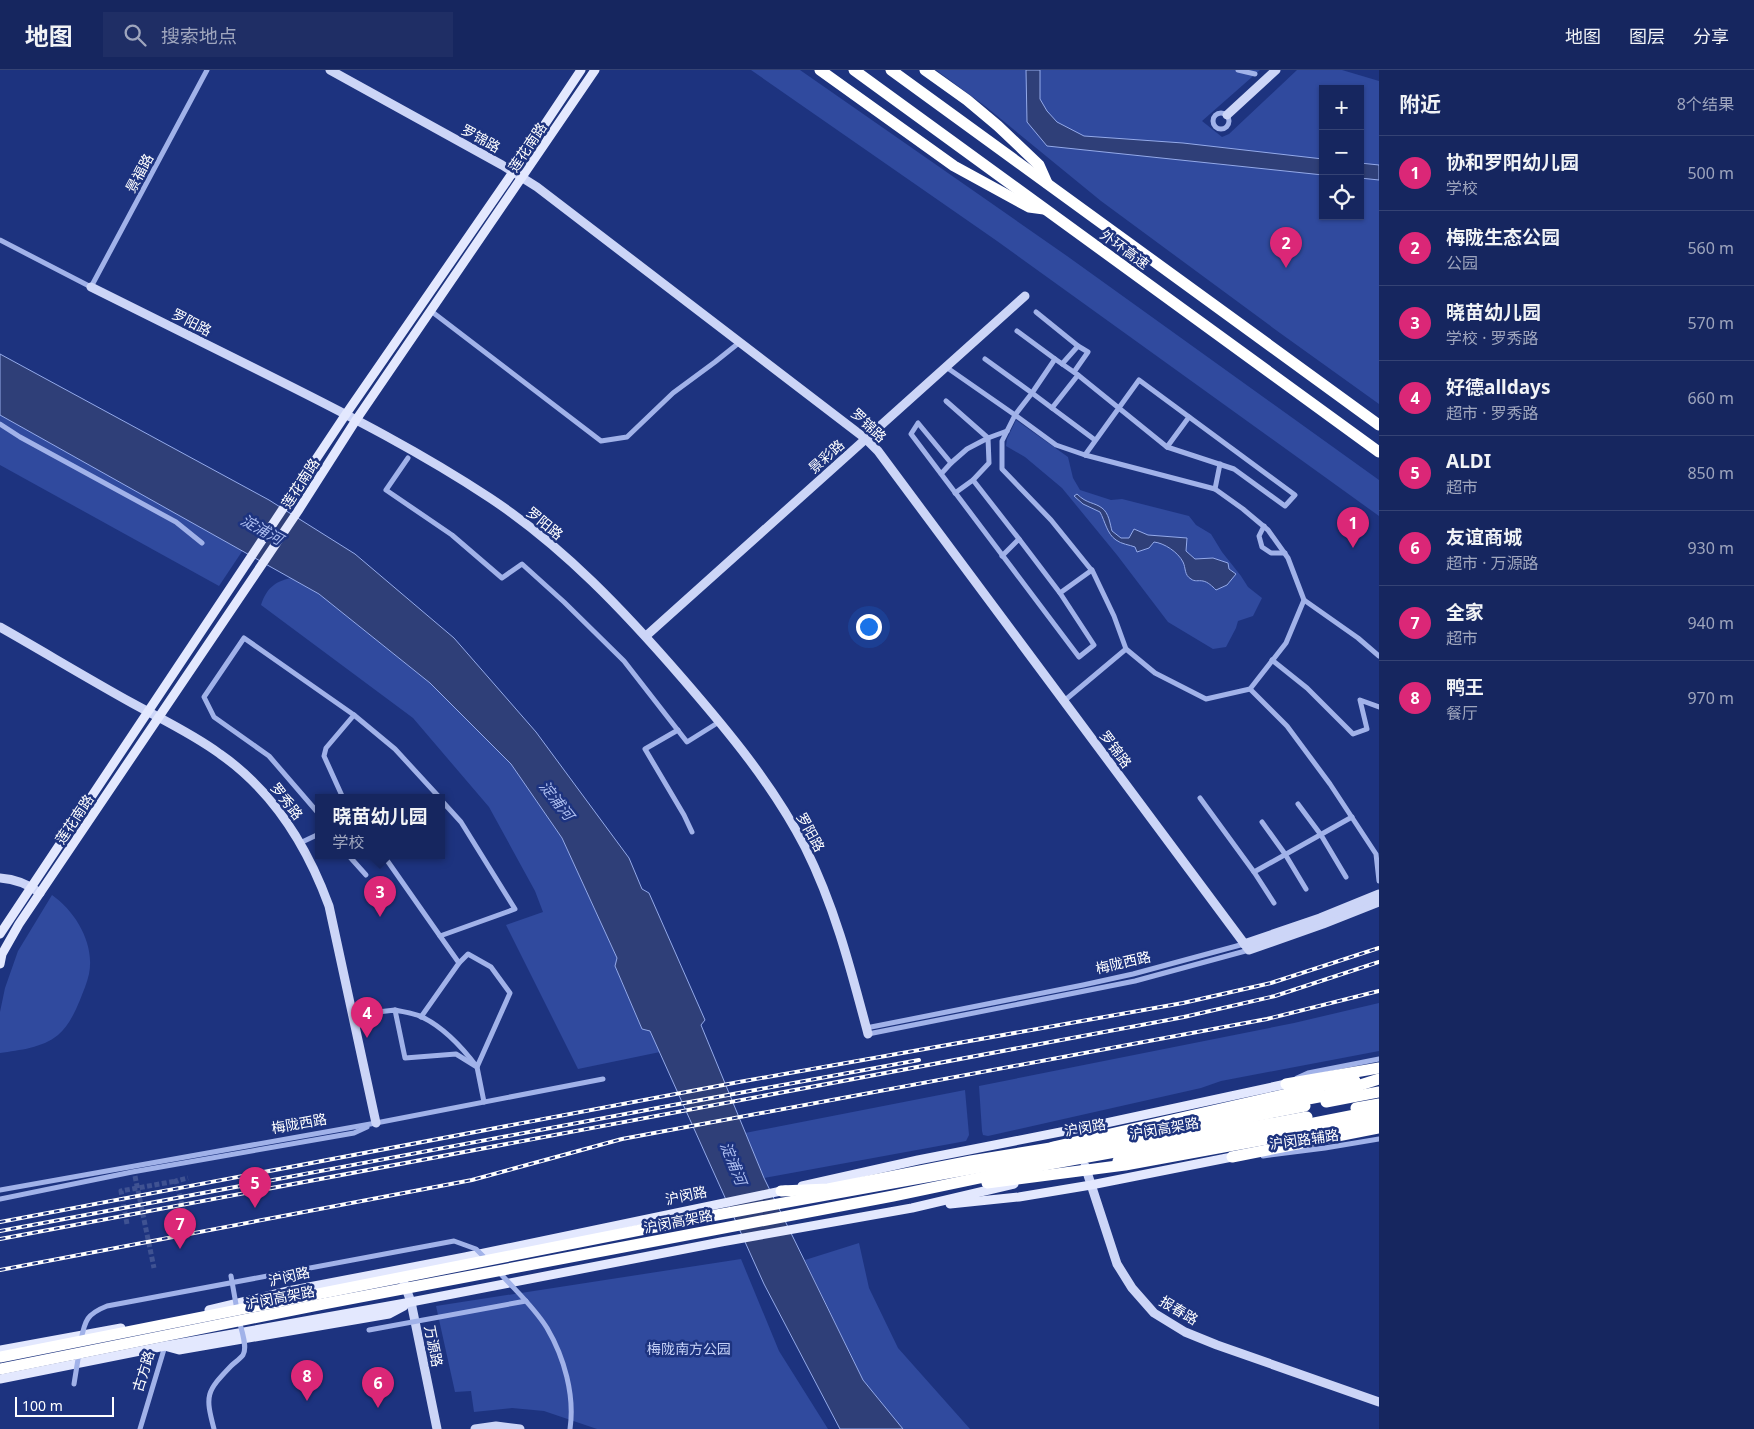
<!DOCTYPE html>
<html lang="zh">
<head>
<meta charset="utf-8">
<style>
	:root { --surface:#16265f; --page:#1f2e65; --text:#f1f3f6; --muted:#9ea5bd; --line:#354374; --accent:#db2777 }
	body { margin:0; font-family:"Noto Sans","Noto Sans SC",sans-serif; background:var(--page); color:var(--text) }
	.controls { position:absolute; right:15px; top:15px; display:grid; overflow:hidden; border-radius:0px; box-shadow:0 1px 4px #0004 }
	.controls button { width:45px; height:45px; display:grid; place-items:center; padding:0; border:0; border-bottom:1px solid var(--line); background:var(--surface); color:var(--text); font:25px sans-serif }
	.scale { position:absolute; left:15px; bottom:12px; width:99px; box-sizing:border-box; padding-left:5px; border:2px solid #fff; border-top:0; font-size:14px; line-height:18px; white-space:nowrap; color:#fff; -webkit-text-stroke:4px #1d337f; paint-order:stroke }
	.you { position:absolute; left:868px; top:556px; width:18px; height:18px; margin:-12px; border:4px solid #fff; border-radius:50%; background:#1a73e8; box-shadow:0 0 0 8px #1a73e833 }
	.badge { display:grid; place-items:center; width:32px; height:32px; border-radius:50%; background:var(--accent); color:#fff; font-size:16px; font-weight:700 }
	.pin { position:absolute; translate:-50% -41px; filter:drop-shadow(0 1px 2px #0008) }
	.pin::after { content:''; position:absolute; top:26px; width:18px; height:15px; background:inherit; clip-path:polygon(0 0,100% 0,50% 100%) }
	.popup { position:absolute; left:315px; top:724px; width:130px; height:65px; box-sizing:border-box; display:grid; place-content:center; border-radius:0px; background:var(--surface); filter:drop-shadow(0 1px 4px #0005); font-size:16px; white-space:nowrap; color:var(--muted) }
	.popup b { font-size:19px; color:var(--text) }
	.popup::after { content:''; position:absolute; left:50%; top:100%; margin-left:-10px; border:10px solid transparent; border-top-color:var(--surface) }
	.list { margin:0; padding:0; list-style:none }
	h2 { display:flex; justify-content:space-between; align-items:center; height:65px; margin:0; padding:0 20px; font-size:21px }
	h2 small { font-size:16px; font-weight:400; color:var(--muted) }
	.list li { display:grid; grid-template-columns:32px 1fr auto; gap:15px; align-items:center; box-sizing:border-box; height:75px; padding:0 20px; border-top:1px solid var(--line) }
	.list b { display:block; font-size:19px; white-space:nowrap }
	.list p { margin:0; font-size:16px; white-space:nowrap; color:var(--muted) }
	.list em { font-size:16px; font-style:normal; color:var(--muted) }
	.icon { flex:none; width:28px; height:28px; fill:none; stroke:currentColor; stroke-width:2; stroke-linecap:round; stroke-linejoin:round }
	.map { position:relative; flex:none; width:1379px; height:1359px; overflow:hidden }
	header { display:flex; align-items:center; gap:30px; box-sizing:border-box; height:70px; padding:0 25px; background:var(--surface); border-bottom:1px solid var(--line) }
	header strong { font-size:24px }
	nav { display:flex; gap:28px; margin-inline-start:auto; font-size:18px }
	.search { width:350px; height:45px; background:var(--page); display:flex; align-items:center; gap:12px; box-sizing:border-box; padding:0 18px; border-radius:0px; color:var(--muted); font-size:19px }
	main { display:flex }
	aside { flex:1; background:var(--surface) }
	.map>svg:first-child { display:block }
</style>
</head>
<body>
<header>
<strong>地图</strong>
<div class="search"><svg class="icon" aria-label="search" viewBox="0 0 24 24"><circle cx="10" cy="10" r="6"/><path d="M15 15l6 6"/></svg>搜索地点</div>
<nav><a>地图</a><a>图层</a><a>分享</a></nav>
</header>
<main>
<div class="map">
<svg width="1379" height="1359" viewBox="0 0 1379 1359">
	<rect width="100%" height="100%" fill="#1d337f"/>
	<g fill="#304a9e" fill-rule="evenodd">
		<polygon points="751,0 800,0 1067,186 1379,410 1379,446 997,171"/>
		<path d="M936,0H1260L1202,51L1222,67L1229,64L1297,0H1342L1379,11V334L1280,263L1101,131L985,36ZM1323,19H1360V146H1323Z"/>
		<polygon points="0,345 243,480 219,516 0,395"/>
		<polygon points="1016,350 1068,387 1073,408 1080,420 1111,430 1122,429 1189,446 1196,455 1211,464 1222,482 1241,506 1248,517 1262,528 1253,546 1238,551 1236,558 1226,577 1213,579 1168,552 1117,485 1062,418 1025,387 1006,376 1007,369"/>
		<path d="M291,508L319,524L430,613L511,694L562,768L617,888L615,896L642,959L650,961L660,982L578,999L506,855L543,842L535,821L489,737L413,648L261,535C267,518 274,512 291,508Z"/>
		<path d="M52,825C76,842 95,874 89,904C87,913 83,922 80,930C75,942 68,957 58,965C42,978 20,980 0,983V942L5,918L18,881Z"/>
		<polygon points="1379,933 1379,981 1221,1011 1201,1018 988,1066 983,1065 982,1061 979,1016 1294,953"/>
		<polygon points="965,1020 969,1065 966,1071 764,1108 745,1063"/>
		<polygon points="859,1173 869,1218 898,1278 970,1359 903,1359 863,1310 805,1190"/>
		<polygon points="741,1189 779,1281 828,1359 597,1359 544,1341 512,1338 474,1342 471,1321 455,1322 436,1236"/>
	</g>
	<g fill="#2f3f78" stroke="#94aaea">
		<polygon points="1026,0 1040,0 1040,29 1047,41 1057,52 1084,66 1183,73 1323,89 1323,105 1047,76 1027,52"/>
		<polygon points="1360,93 1379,95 1379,110 1360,108"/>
		<polygon points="0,284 269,430 355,484 454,568 536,662 629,788 642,819 649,823 705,950 701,955 764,1108 863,1310 903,1359 840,1359 764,1214 650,961 642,959 615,896 617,888 562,768 511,694 430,613 319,524 0,345"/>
		<path d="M1077,424C1087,434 1094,432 1102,438C1109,443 1110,454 1112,461L1121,468H1129L1134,459L1148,465L1187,468L1186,481L1195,489L1213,488L1228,493L1229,499L1236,504L1227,515L1216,520C1212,516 1208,512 1203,511C1198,510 1195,512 1191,509C1184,505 1186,498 1183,492C1178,482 1164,473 1154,472L1149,478L1137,482L1135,477C1130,475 1121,474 1116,470C1107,464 1105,451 1100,442L1083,434L1074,426Z"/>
	</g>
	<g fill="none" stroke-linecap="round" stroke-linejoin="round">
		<g stroke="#3f5292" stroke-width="5" stroke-dasharray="5 2.5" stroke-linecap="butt">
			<polyline points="135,1106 154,1198"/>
			<polyline points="184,1143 176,1111 188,1108"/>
			<polyline points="127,1154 121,1121 176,1111"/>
		</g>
		<g stroke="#a1b2e9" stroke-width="5">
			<polyline points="1238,0 1255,4"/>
			<circle cx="1221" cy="51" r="8"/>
			<polyline points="0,170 91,217 207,0"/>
			<polyline points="431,241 601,371 627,367 673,323 715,292 740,272"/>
			<polyline points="1036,242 1078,276"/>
			<polyline points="1017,261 1055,289"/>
			<polyline points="985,289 1032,323 1055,289 1078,305 1052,338 1032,323 1015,345 1056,375 1085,385 1215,419 1243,439 1268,460 1288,488 1304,530 1358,568 1379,586"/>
			<polyline points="1062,294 1078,276 1088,282 1074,302"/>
			<polyline points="946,297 1015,345 1002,371 1002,399 1051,450 1093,502 1114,546 1126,579 1064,631"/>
			<path d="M1078,305L1167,377L1234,399L1285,436L1295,425L1139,310C1121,335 1103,360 1085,385"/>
			<polyline points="946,331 988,368 1007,361"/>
			<polyline points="1052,338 1095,370"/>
			<polyline points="0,354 20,367 176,452 202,473"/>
			<polyline points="1167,377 1189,347"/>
			<polyline points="408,388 386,420 452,465 502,508 522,494 564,532 624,591 687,672 719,652"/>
			<polyline points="951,393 967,379 988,368 989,393 973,410"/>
			<path d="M941,404L951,393L918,353L911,364C967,438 1023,513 1079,587L1094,575L1060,523L1092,500"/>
			<polyline points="1215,419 1220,394"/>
			<polyline points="955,423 973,410 1019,469"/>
			<polyline points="1264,456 1259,466 1262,477 1271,483 1285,483"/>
			<polyline points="1002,486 1019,469 1060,523"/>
			<polyline points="1126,579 1155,603 1206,629 1250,619 1286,573 1304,530"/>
			<polyline points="1272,590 1307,618 1353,664 1367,659 1360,630 1379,637"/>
			<polyline points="1250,619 1287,656 1330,714 1376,784 1379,811"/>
			<polyline points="678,660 645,679 684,745 692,762"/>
			<polyline points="343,728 324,686 326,678 354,645"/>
			<polyline points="1200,728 1254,802 1352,747"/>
			<polyline points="1298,734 1321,765 1346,807"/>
			<polyline points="319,744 269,686 214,647 204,627 244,568 354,645 395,679 440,728"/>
			<polyline points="1262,752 1285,784 1306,819"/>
			<polyline points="300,773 319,764"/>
			<polyline points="349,786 366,805"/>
			<polyline points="384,786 440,866 515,839 461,752 441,730"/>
			<polyline points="1254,802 1274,833"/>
			<path d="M395,940C403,942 414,943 422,947C445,958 462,977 477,997L510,923L491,897L468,884L459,893"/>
			<polyline points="352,945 395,940 405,988 456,984 477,997 484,1032"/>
			<polyline points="421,947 459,893 440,866"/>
			<polyline points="866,958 1083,915 1133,904 1244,874"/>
			<polyline points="868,964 1135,911 1249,880"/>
			<polyline points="1297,1008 1308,1003 1379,989"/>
			<polyline points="1263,1086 1325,1078 1379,1069"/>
			<polyline points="0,1120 376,1053 603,1009"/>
			<polyline points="0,1129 132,1102 354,1063 367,1057"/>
			<polyline points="140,1359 165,1276"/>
		</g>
		<g stroke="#ccd5f7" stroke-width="9">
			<polyline points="330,0 502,95 537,117 866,369 878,381 1249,880 1323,854 1379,832"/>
			<polyline points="1227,45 1276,0"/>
			<path d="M91,217C153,248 215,279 278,310C350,346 422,383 490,428C564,477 625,542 683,609C728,661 773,715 805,777C835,837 851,900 868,964"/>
			<path d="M0,557C44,582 87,608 132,633C161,649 193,664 220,684C273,721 307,776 329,836L376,1053"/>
			<polyline points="646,566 1025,226"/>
			<path d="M0,808C15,809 28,814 40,823"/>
			<polyline points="1244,874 1320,848 1379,824"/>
			<polyline points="1085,1096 1117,1194 1132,1218 1154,1243 1185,1262 1217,1275 1379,1332"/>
			<polyline points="404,1213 411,1232 437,1359"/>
			<polyline points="475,1359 496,1356 520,1359"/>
		</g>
		<g stroke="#e3e8fe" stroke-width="9">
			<polyline points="0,864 346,344 513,102 581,0"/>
			<polyline points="0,894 2,884 19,854 298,441 356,350 595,0"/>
			<polyline points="802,1116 918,1090 1106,1053 1286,1014"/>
			<polyline points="950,1134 1019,1127 1091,1115 1232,1087"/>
			<polyline points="209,1240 288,1221 465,1187 786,1120"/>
			<polyline points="168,1277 179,1280 389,1244 404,1236"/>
			<polyline points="0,1280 121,1258"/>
			<polyline points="0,1309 165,1276 411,1232 721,1172 912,1138 1014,1114"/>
		</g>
		<g stroke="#fff" stroke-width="11">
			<polyline points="820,0 954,96 1029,137 1044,139"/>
			<polyline points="854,0 1379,382"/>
			<polyline points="891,0 1379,355"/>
			<polyline points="925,0 967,30 998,56 1039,95 1047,113"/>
			<polyline points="1286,1014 1379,998"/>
			<polyline points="1300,1021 1326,1015 1355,1011"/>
			<polyline points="1326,1032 1379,1022"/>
			<polyline points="1356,1038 1379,1034"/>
			<polyline points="1174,1055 1329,1025 1379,1009"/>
			<polyline points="1312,1061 1379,1049"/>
			<polyline points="1232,1087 1379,1058"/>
			<polyline points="1118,1091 1360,1044 1379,1043"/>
			<polyline points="781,1121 828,1119 971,1091 1063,1076"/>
		</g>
		<g stroke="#fff" stroke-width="4">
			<g id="rail">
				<polyline points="0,1152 739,1012 1183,933 1271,913 1379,878"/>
				<polyline points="0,1161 668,1036 919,990"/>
				<polyline points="0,1169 1184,947 1275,926 1379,892"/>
				<polyline points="0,1200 472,1110 622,1069 1267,949 1379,921"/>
			</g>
		</g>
		<use href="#rail" stroke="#1d337f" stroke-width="2" stroke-dasharray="5.5" stroke-linecap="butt"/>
		<g stroke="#a1b2e9" stroke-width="5">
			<path d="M499,1202C515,1220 534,1237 547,1258C564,1287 575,1325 570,1359"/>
			<polyline points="231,1206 237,1240"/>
			<polyline points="369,1260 526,1231"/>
			<path d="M81,1270C85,1250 87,1244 107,1236L454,1171L476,1179L487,1190"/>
			<polyline points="74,1314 79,1283"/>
			<path d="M214,1359C205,1325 206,1322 231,1296C234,1293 240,1289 243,1285C248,1277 241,1259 239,1250"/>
		</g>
		<g stroke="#fff" stroke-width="11">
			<polyline points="1053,1077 1300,1021"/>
			<polyline points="987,1113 1125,1095 1312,1061"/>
			<polyline points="0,1287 711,1146 1185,1060 1305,1036"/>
			<polyline points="0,1299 323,1234 893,1126 1022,1099 1307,1047"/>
		</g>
	</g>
	<g text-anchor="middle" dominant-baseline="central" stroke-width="5" stroke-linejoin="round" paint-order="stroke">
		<g font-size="14" fill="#fff" stroke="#1d337f">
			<text transform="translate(481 68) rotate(29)">罗锦路</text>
			<text transform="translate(527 77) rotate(-56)">莲花南路</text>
			<text transform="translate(139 103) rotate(-62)">景福路</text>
			<text transform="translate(1125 179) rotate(36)">外环高速</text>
			<text transform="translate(192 252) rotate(27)">罗阳路</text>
			<text transform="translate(869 355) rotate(43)">罗锦路</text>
			<text transform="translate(826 386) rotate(-42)">景彩路</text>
			<text transform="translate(300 413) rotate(-57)">莲花南路</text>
			<text transform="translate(545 453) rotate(39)">罗阳路</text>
			<text transform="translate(1116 679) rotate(53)">罗锦路</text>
			<text transform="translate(287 731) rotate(52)">罗秀路</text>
			<text transform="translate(74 749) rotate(-56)">莲花南路</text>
			<text transform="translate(811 762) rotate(61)">罗阳路</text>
			<text transform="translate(1123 892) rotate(-13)">梅陇西路</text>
			<text transform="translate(299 1053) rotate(-10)">梅陇西路</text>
			<text transform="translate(1085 1057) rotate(-10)">沪闵路</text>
			<text transform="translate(1164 1058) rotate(-10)">沪闵高架路</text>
			<text transform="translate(1304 1069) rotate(-8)">沪闵路辅路</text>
			<text transform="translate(686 1125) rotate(-12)">沪闵路</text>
			<text transform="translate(678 1151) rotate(-11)">沪闵高架路</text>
			<text transform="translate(289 1206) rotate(-13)">沪闵路</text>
			<text transform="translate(280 1227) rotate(-11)">沪闵高架路</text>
			<text transform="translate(1179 1240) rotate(31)">报春路</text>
			<text transform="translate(434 1276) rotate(79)">万源路</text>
			<text transform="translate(143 1301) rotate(-73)">古方路</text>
		</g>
		<g font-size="14" fill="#c5d1f7" stroke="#1d337f">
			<text x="689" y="1278">梅陇南方公园</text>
		</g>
		<g font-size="15" font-style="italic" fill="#acbdf0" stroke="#1d337f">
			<text transform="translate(262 459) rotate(29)">淀浦河</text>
			<text transform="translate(557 730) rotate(52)">淀浦河</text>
			<text transform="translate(734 1093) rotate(68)">淀浦河</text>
		</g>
	</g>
</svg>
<div class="controls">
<button>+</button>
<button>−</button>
<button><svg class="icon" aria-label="locate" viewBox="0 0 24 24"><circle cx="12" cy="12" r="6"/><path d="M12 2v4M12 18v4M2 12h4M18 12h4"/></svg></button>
</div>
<div class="scale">100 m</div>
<div class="you"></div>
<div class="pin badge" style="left:1353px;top:478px">1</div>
<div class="pin badge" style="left:1286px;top:198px">2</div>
<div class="pin badge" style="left:380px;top:847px">3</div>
<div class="popup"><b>晓苗幼儿园</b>学校</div>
<div class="pin badge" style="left:367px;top:968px">4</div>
<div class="pin badge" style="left:255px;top:1138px">5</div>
<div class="pin badge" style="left:378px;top:1338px">6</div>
<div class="pin badge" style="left:180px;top:1179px">7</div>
<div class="pin badge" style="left:307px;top:1331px">8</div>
</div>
<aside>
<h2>附近<small>8个结果</small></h2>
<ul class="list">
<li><span class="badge">1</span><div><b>协和罗阳幼儿园</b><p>学校</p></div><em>500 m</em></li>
<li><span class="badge">2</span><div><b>梅陇生态公园</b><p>公园</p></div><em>560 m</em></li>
<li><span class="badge">3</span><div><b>晓苗幼儿园</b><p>学校 · 罗秀路</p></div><em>570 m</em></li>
<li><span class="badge">4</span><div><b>好德alldays</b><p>超市 · 罗秀路</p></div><em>660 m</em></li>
<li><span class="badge">5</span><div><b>ALDI</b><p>超市</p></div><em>850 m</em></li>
<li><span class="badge">6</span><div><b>友谊商城</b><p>超市 · 万源路</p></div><em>930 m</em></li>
<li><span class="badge">7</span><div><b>全家</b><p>超市</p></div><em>940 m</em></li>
<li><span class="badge">8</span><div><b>鸭王</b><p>餐厅</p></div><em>970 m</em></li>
</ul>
</aside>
</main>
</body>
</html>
